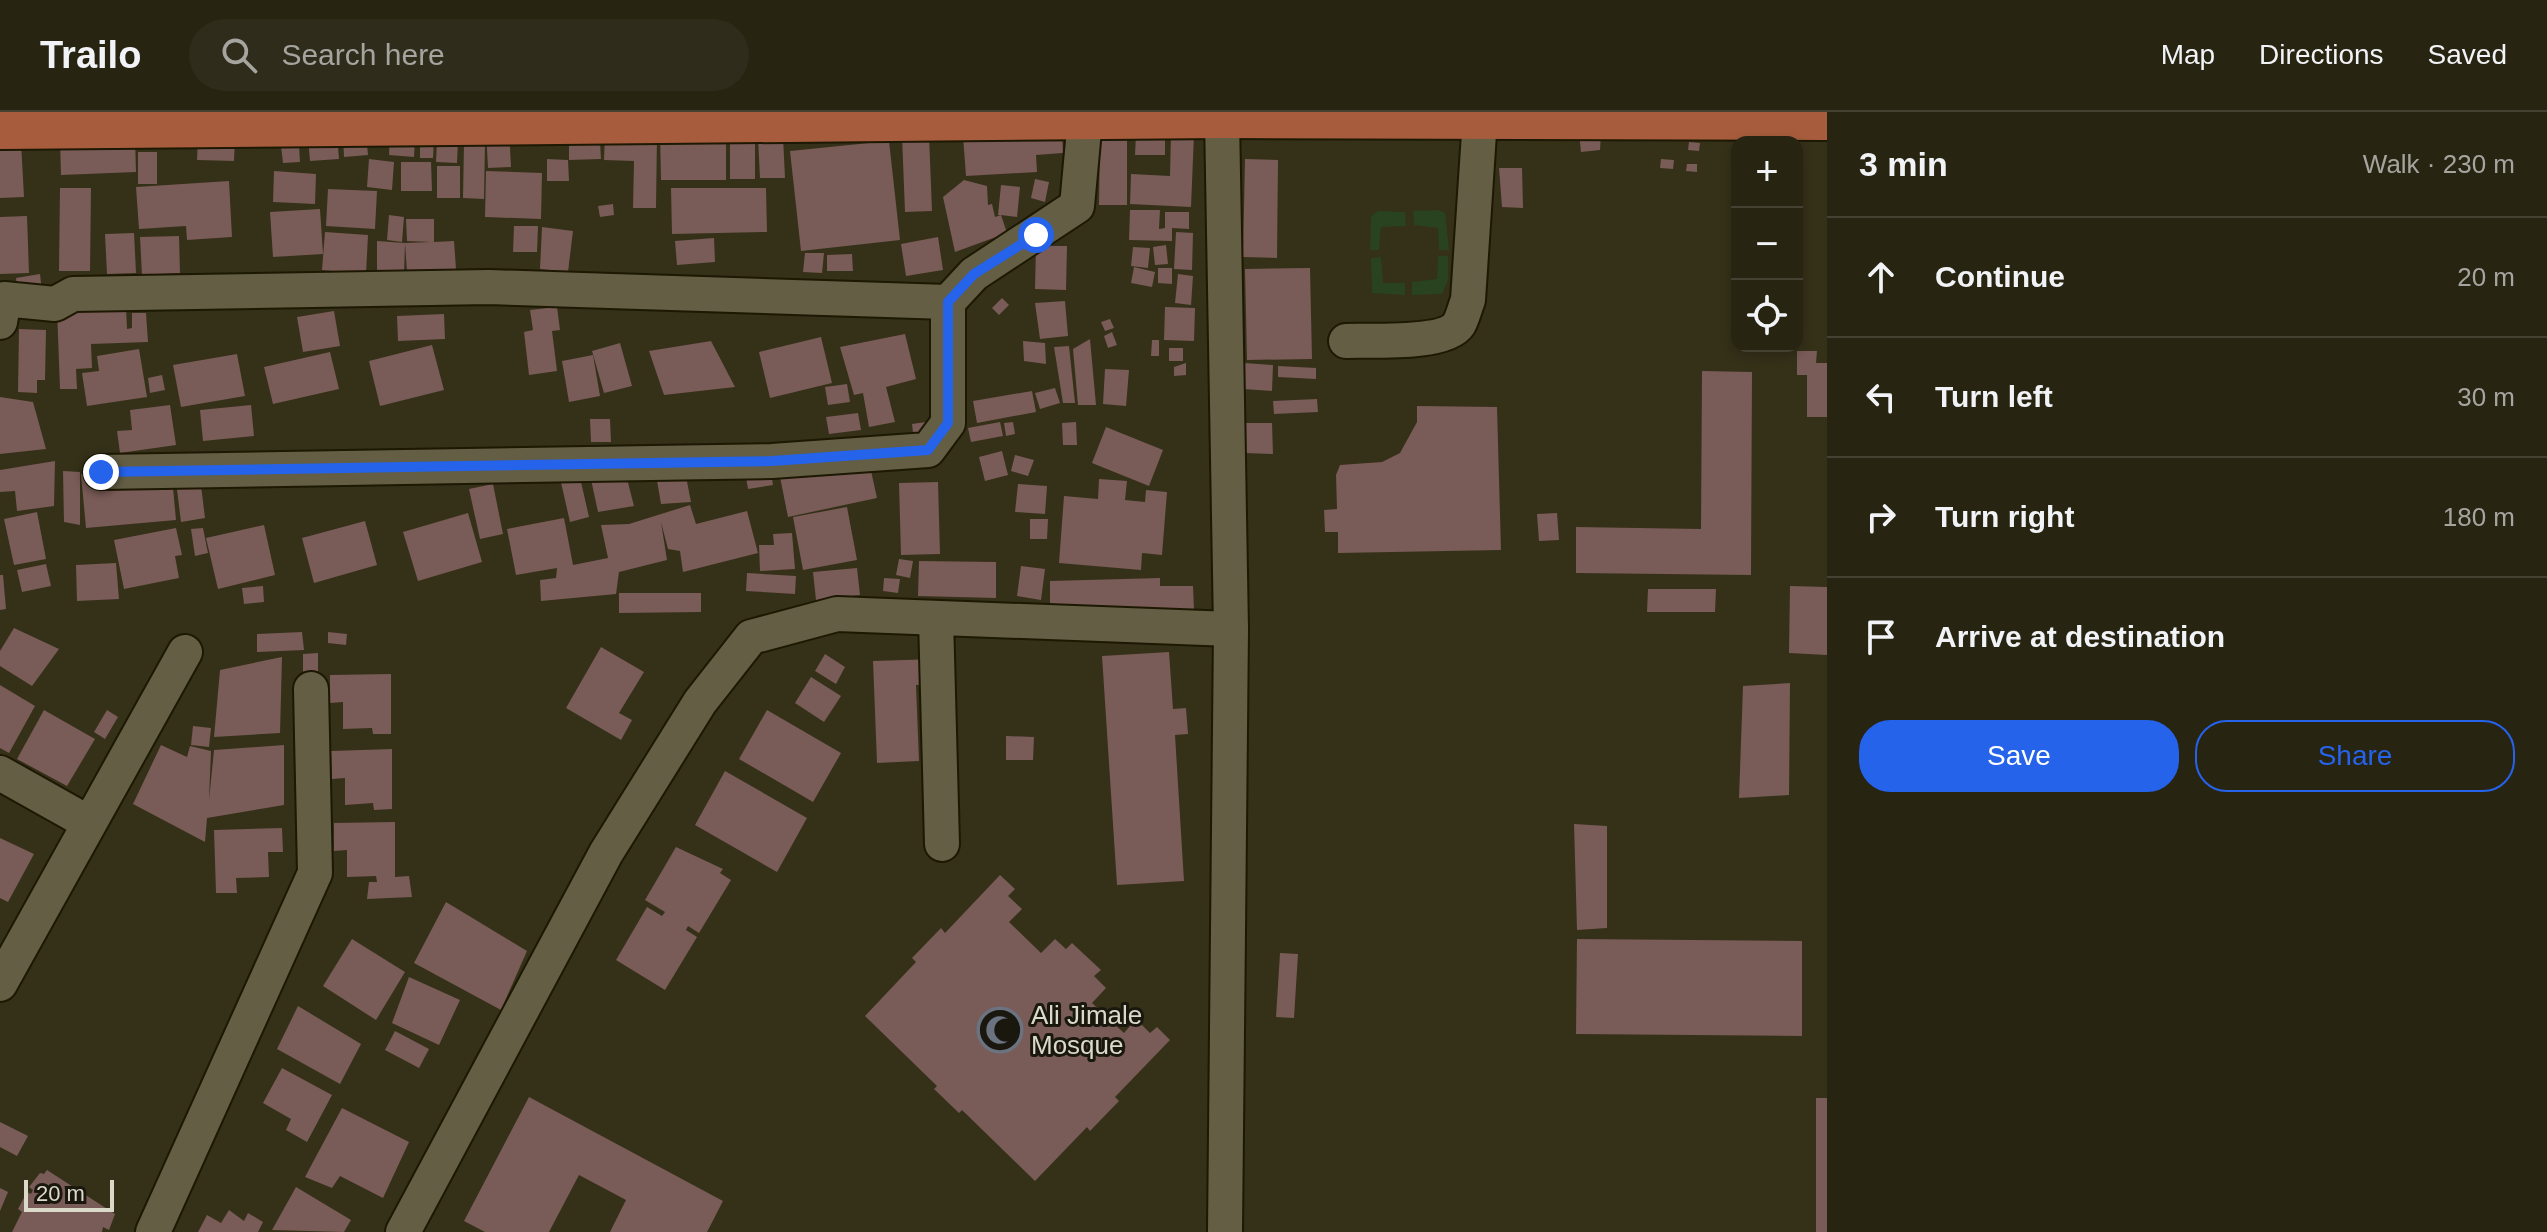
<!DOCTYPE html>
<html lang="en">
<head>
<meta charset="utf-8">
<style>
	:root { --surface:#282412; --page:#302c1b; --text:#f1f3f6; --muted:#a5a49f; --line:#444132; --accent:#2563eb }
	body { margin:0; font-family:Helvetica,sans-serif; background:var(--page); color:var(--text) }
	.controls { position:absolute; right:24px; top:24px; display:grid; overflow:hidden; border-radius:16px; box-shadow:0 4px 12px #0003 }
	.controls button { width:72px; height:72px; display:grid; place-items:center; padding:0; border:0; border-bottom:2px solid var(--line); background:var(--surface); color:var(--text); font:40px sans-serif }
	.scale { position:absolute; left:24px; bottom:20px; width:90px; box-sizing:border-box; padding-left:8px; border:4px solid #dbd9ca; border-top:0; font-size:22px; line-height:28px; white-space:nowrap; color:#dbd9ca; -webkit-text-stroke:6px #1a180e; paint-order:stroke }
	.stop { position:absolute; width:24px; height:24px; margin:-18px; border:6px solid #2563eb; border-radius:50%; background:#fff }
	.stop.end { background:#2563eb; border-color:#fff; box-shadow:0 2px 8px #0008 }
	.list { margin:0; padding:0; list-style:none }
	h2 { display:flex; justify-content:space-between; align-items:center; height:104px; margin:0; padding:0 32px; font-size:34px }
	h2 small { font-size:26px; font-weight:400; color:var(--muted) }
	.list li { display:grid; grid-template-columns:52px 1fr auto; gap:24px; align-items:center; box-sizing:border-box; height:120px; padding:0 32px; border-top:2px solid var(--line) }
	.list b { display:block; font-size:30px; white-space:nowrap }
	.list em { font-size:26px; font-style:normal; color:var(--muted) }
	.actions { display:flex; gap:16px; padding:24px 32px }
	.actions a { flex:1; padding:18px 0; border:2px solid var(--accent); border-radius:32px; text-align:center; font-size:28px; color:var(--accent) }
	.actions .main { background:var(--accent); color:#fff }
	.icon { flex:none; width:44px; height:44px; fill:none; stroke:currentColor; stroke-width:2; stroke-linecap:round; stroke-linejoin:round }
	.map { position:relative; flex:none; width:1827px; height:1120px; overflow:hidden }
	header { display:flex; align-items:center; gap:48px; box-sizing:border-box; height:112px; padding:0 40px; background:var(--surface); border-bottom:2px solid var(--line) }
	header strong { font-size:38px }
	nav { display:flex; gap:44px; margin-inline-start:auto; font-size:28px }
	.search { width:560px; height:72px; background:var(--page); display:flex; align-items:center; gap:20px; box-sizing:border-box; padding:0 28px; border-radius:44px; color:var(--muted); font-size:30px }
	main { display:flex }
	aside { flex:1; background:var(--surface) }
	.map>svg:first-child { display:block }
</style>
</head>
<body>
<header>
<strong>Trailo</strong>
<div class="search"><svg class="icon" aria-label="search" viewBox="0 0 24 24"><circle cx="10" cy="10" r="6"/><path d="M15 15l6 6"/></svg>Search here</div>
<nav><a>Map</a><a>Directions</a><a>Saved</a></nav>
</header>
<main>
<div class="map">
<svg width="1827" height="1120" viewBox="0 0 1827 1120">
	<rect width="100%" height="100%" fill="#353018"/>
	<g fill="#294220">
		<polygon points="1438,98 1445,101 1449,138 1439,138 1438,116 1414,113 1413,99"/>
		<polygon points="1378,99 1405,100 1406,114 1381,115 1379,138 1370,138 1371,104"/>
		<polygon points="1438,144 1448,144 1448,168 1442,182 1412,183 1412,170 1437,167"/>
		<polygon points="1381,145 1383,171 1405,171 1405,183 1372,181 1371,146"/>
	</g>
	<g fill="#795b57">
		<polygon points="509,18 511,55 488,56 486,19"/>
		<polygon points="1062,19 1063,41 1036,43 1037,60 966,64 963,24"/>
		<polygon points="1171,20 1194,22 1191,95 1130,92 1131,62 1170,64"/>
		<polygon points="660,21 726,21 726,68 661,68"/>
		<polygon points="1579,21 1601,22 1600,38 1581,40"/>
		<polygon points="605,22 657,22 656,96 633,96 634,49 604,48"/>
		<polygon points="1100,22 1127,23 1127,93 1099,93"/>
		<polygon points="1136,22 1165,22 1165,43 1135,43"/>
		<polygon points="337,23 339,47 310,49 308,26"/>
		<polygon points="366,23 368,43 344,45 343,24"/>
		<polygon points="929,23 932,99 905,100 902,24"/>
		<polygon points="198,24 235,25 234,49 197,48"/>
		<polygon points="390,24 415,26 414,45 389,43"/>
		<polygon points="783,25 785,66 760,66 758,26"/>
		<polygon points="135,26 136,60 61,63 60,29"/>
		<polygon points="420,27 434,27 433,46 420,46"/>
		<polygon points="437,28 458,29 457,51 436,50"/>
		<rect x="730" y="28" width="25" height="39"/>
		<polygon points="889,29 900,128 801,139 790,39"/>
		<polygon points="21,30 24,85 0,86 0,31"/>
		<polygon points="600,30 601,47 569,48 569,31"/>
		<polygon points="1689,30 1700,31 1699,39 1688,38"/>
		<polygon points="464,32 485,32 484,87 463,86"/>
		<polygon points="299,33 300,50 283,51 281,34"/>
		<rect x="138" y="40" width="19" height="32"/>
		<polygon points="369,47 394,50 392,78 367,75"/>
		<polygon points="547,47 568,48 569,69 547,69"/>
		<polygon points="1245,47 1278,48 1277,146 1243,145"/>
		<polygon points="1661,47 1674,48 1673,57 1660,56"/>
		<polygon points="401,50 431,50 432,79 401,79"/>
		<polygon points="1687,52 1697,52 1697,60 1686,59"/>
		<rect x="437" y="54" width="23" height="32"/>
		<polygon points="1499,56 1522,56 1523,96 1502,95"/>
		<polygon points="274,59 316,62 315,92 273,90"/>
		<polygon points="486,59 542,61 541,107 485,105"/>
		<polygon points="1035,67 1049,70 1045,90 1031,86"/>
		<polygon points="964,68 987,74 988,93 992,92 995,105 1001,103 998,103 1001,73 1020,75 1017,105 1001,103 1007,121 955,140 943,85"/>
		<polygon points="229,69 232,125 187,128 186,114 139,117 136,75"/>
		<polygon points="60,76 91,76 90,159 59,159"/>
		<polygon points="671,76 766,76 767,120 672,122"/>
		<polygon points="328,77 377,79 375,117 326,114"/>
		<polygon points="613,92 614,103 600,105 598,94"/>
		<polygon points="320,97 323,142 273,145 270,100"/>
		<polygon points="1130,98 1160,98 1159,117 1165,116 1165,100 1189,100 1189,117 1172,116 1172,129 1129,128"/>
		<polygon points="389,103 404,105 402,130 387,128"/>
		<polygon points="27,104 29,161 0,162 0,105"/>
		<polygon points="406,107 434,107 434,130 454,129 456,157 407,160 405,131 431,130 407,129"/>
		<polygon points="514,114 538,114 537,140 513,140"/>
		<polygon points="542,115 573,119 568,160 540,157"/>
		<polygon points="325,120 368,123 366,162 322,158"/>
		<polygon points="1176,120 1193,121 1192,158 1174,157"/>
		<polygon points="134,121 136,161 107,162 105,122"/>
		<polygon points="179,124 180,161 142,163 140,125"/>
		<polygon points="938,125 943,158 906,164 901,132"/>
		<polygon points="714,126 715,150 677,153 675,129"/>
		<polygon points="377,129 405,131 404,164 377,163"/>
		<polygon points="1166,133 1168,152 1155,153 1153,135"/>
		<polygon points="1036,134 1067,134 1066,178 1035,177"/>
		<polygon points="1133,135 1150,136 1148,156 1131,154"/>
		<polygon points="805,141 824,141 822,161 803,160"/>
		<polygon points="852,142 853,159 827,159 827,143"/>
		<polygon points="1134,155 1155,160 1152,175 1131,171"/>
		<polygon points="1158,156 1172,156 1172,172 1158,171"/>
		<polygon points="1310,156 1312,247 1247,248 1245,157"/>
		<polygon points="40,162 42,180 18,184 16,166"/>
		<polygon points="1178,162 1193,164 1191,193 1175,191"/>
		<polygon points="1002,186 1009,193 999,203 992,196"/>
		<polygon points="1065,189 1068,224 1040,227 1035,191"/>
		<polygon points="126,195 127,217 132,216 132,201 146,201 148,230 91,232 92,256 76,257 77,277 60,277 57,197"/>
		<polygon points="557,195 560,218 552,219 557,259 529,263 524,220 533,218 530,198"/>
		<polygon points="1165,195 1195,196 1194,229 1164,228"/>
		<polygon points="334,199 340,234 303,240 297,205"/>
		<polygon points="444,202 445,227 398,229 397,204"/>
		<polygon points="1110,207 1114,216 1105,219 1101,210"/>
		<polygon points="19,217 46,218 45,268 37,268 37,281 18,280"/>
		<polygon points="1112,220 1117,233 1108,236 1104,224"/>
		<polygon points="905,222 916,267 886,275 895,310 869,315 863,281 854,283 840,235"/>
		<polygon points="821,225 832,271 770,286 759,240"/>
		<polygon points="1090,227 1096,293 1078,293 1073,237"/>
		<polygon points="1152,228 1159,228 1159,244 1151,244"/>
		<polygon points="711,229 735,275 664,283 649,239"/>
		<polygon points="1023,229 1045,231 1046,252 1024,249"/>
		<polygon points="620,231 632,274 604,281 592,239"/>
		<polygon points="432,233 444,278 380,294 369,249"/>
		<polygon points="1069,234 1075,291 1063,291 1054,235"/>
		<rect x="1169" y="236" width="14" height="13"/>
		<polygon points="139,237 147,285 87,294 82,261 99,259 97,244"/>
		<polygon points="1797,239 1817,239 1816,251 1827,251 1827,305 1807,305 1807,263 1797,263"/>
		<polygon points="330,240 339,277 273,292 264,255"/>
		<polygon points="237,242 245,284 181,295 173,253"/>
		<polygon points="593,243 600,284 569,290 562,249"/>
		<polygon points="1186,251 1186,263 1174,264 1174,255"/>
		<polygon points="1244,251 1273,253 1272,279 1243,277"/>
		<polygon points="1278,254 1316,256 1316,267 1278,265"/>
		<polygon points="1105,257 1129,258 1126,294 1103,292"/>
		<polygon points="1702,259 1752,260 1751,463 1576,461 1576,415 1701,417"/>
		<polygon points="162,263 165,278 150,281 148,266"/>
		<polygon points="847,272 850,290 828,293 825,275"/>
		<polygon points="1055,276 1060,291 1040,297 1035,281"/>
		<polygon points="1032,279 1036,300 977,311 973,289"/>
		<polygon points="0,285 33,290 46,337 0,342"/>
		<polygon points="1317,287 1318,300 1274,302 1273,289"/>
		<polygon points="170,293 176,333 120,341 117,319 132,318 130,298"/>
		<polygon points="251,293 254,324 203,329 200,298"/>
		<polygon points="1417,294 1497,295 1501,438 1338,441 1338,420 1325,420 1324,398 1337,397 1336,363 1340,353 1382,350 1400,341 1417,310"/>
		<polygon points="858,301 861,318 829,322 826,305"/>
		<polygon points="590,307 610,307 611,330 591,330"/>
		<polygon points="926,310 929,329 914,329 912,312"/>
		<polygon points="1000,310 1003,324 971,330 968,316"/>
		<polygon points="1013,310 1015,322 1006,324 1004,311"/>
		<polygon points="1076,310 1077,333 1063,333 1062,311"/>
		<polygon points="1244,311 1272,311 1273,342 1244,341"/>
		<polygon points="1106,315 1163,338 1149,374 1092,351"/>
		<polygon points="1002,339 1008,363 985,369 979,345"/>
		<polygon points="1015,343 1034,348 1028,364 1011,359"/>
		<polygon points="868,345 877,386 788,405 780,365"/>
		<polygon points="55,349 54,394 17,399 15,379 0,380 0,358"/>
		<polygon points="171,354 176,408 86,416 81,362"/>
		<polygon points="684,354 691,390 661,392 655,357"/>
		<polygon points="624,355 634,394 598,400 589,358"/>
		<polygon points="770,355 773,373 748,377 745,359"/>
		<polygon points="199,357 205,406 181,410 175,361"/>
		<polygon points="63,359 80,360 80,413 64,410"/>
		<polygon points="579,361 589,405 570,410 560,366"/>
		<polygon points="1099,367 1127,369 1125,388 1145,390 1146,378 1167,380 1162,443 1142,441 1141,458 1059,451 1064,384 1098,387"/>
		<polygon points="938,370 940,442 901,443 899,371"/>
		<polygon points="493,372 503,422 480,427 469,377"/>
		<polygon points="1018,372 1047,374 1045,402 1015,400"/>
		<polygon points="690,393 696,412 747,399 758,441 683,460 680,439 668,437 661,410 667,448 619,460 616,482 541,489 540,468 556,466 557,456 516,463 507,417 564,406 573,453 608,446 601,413 629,412"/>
		<polygon points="847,395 857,448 803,458 793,405"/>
		<polygon points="37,400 46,447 14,453 4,407"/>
		<polygon points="468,401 482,450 418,469 403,420"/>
		<polygon points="1557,401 1559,428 1539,429 1537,402"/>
		<polygon points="1030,407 1048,407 1047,427 1030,427"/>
		<polygon points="365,409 377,453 314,471 302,426"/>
		<polygon points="264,413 275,463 218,477 206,426"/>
		<polygon points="176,416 182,443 175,444 179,466 124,477 114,428"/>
		<polygon points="203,416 208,441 195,444 191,417"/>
		<polygon points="792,421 795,457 760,459 759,433 774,433 773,422"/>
		<polygon points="899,447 913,449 910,466 896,463"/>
		<polygon points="919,449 996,450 996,486 918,484"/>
		<polygon points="116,451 119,487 77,489 76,453"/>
		<polygon points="46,452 51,474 22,480 17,458"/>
		<polygon points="1021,454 1045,457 1041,488 1017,484"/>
		<polygon points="857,456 860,483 816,488 813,460"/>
		<polygon points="747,461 796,464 795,482 746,479"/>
		<polygon points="0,463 3,463 6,497 0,498"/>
		<polygon points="884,466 900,467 898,481 883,479"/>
		<polygon points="1160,466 1160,474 1193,474 1194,497 1050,500 1050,469"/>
		<polygon points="263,474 264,490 244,492 242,476"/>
		<polygon points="1790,474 1827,475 1827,543 1789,541"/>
		<polygon points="1648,477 1716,477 1715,500 1647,500"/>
		<polygon points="619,481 701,481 701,500 619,501"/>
		<polygon points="14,516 59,537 32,574 0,554 0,539"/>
		<polygon points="302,520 304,538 257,540 257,522"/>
		<polygon points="328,520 347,522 346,533 328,531"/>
		<polygon points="601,535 644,560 619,601 632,608 621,628 566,596"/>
		<polygon points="1169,540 1173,597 1186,596 1188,622 1175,623 1184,769 1117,773 1102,544"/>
		<polygon points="318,541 318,564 303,564 303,542"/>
		<polygon points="825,542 845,555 836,572 815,559"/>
		<polygon points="282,545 280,621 214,625 220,558"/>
		<polygon points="936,547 936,572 916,573 919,649 877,651 873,549"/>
		<polygon points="391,562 391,622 373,622 372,616 343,617 343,590 330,591 330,563"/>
		<polygon points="811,565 841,584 824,610 795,591"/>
		<polygon points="1790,571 1789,683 1739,686 1743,574"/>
		<polygon points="0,573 35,594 9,641 0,636"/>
		<polygon points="44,598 95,627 67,674 17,647"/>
		<polygon points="107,598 118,605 105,627 94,620"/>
		<polygon points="767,598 841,641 813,690 739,647"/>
		<polygon points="193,614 211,616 209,635 191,633"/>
		<polygon points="1006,624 1034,625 1033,648 1006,648"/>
		<polygon points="161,633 187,645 190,634 211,639 209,688 214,638 284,633 284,693 207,706 205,730 133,692"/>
		<polygon points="392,637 392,697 374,698 373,691 345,693 345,666 332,667 331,639"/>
		<polygon points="725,659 807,706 777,760 695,713"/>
		<polygon points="395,710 395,765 409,764 412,785 367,787 369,770 377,770 376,764 347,765 347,738 334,739 334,711"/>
		<polygon points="1574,712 1607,714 1607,816 1577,818"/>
		<polygon points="282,716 283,740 268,740 269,765 236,766 237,781 216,781 214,718"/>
		<polygon points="0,726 34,742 8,790 0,786"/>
		<polygon points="676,735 723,757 720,761 731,768 699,821 688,814 686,818 697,825 665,878 616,848 647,795 662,804 665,800 645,788"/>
		<polygon points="1000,763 1015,777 1008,784 1022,797 1009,810 1041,841 1055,827 1066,837 1072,831 1101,858 1094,864 1106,876 1092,891 1124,921 1136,907 1150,921 1157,915 1170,928 1115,985 1119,989 1090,1019 1087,1015 1035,1069 962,998 959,1001 934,977 937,974 865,904 916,850 912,846 941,816 945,821"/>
		<polygon points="446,790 527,839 501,898 414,851"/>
		<polygon points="352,827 405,860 376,908 323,874"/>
		<polygon points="1577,827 1802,829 1802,924 1576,922"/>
		<polygon points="1280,841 1298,842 1294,906 1276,905"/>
		<polygon points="409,865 460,888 439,933 392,911"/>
		<polygon points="298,894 361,932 340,972 277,937"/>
		<polygon points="395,919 429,937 419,956 385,938"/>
		<polygon points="282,956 332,983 307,1030 286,1018 291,1007 263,991"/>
		<polygon points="529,985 723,1089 707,1120 610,1120 626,1088 579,1063 549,1120 485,1120 464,1109"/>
		<rect x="1816" y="986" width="11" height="134"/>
		<polygon points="342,996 409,1030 383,1086 340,1064 332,1076 305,1065"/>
		<polygon points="0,1010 28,1024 17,1044 0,1035"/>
		<polygon points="47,1058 115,1102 109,1118 103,1115 102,1120 12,1120 22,1100 18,1097 27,1080 31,1082 33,1078 29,1075 40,1061 44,1062"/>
		<polygon points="296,1075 351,1108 344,1120 272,1118"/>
		<polygon points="0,1076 8,1080 0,1099"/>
		<polygon points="229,1098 244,1109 248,1101 263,1110 258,1120 198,1120 207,1103 221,1111"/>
	</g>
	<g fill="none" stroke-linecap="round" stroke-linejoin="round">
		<g stroke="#1c1802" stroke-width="38">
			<g id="minor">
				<polyline points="1222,5 1231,517 1225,1120"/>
				<polyline points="0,210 4,187 55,192 73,182 489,175 948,190"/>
				<path d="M1346,229C1370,228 1445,233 1459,212C1463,205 1465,195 1468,188L1480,6"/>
				<polyline points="101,360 772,349 928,338 948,311 948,190 974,162 1077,94 1085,7"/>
				<polyline points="936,506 942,732"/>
				<polyline points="0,661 89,711"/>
				<polyline points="0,872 185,540"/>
				<polyline points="153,1120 315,761 311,577"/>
				<polyline points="403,1120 606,741 700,590 751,525 837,502 1231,517"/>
			</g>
		</g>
		<g stroke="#1c1802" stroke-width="46">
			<polyline id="major" points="0,16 1222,5 1827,7"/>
		</g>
		<use href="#minor" stroke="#635e44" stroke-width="34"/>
		<use href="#major" stroke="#a75d3d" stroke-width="42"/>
	</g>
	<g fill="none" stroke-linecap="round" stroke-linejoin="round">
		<polyline stroke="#2563eb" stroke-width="10" points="101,360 772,349 928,338 948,311 948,190 974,162 1036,123"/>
	</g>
	<defs>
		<g id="mosque-ring" transform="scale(2.3)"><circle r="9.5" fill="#1a180e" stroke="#6b7280" stroke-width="1.5"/><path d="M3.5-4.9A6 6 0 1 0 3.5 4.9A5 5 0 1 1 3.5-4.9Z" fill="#6b7280"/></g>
	</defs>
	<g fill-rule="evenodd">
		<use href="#mosque-ring" x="1000" y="918"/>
	</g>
	<g text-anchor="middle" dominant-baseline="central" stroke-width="6" stroke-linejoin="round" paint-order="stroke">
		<g font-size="26" fill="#dbd9ca" stroke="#1a180e" text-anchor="start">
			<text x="1031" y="903">Ali Jimale<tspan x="1031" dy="30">Mosque</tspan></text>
		</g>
	</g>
</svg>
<div class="controls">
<button>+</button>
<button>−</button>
<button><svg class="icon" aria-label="locate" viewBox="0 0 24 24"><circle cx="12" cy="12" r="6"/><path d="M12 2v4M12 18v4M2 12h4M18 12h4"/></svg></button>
</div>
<div class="scale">20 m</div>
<div class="stop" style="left:1036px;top:123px"></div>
<div class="stop end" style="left:101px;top:360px"></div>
</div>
<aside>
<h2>3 min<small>Walk · 230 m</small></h2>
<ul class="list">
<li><svg class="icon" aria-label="ahead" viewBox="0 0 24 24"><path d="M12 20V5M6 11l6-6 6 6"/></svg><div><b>Continue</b></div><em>20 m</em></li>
<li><svg class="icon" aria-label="left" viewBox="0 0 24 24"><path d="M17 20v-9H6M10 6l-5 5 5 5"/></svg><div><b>Turn left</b></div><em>30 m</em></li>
<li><svg class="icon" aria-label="right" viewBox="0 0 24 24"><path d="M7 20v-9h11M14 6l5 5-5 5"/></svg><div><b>Turn right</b></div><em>180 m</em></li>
<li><svg class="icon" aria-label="arrive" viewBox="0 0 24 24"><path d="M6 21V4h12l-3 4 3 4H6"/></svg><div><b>Arrive at destination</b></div></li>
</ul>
<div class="actions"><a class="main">Save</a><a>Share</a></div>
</aside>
</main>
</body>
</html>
